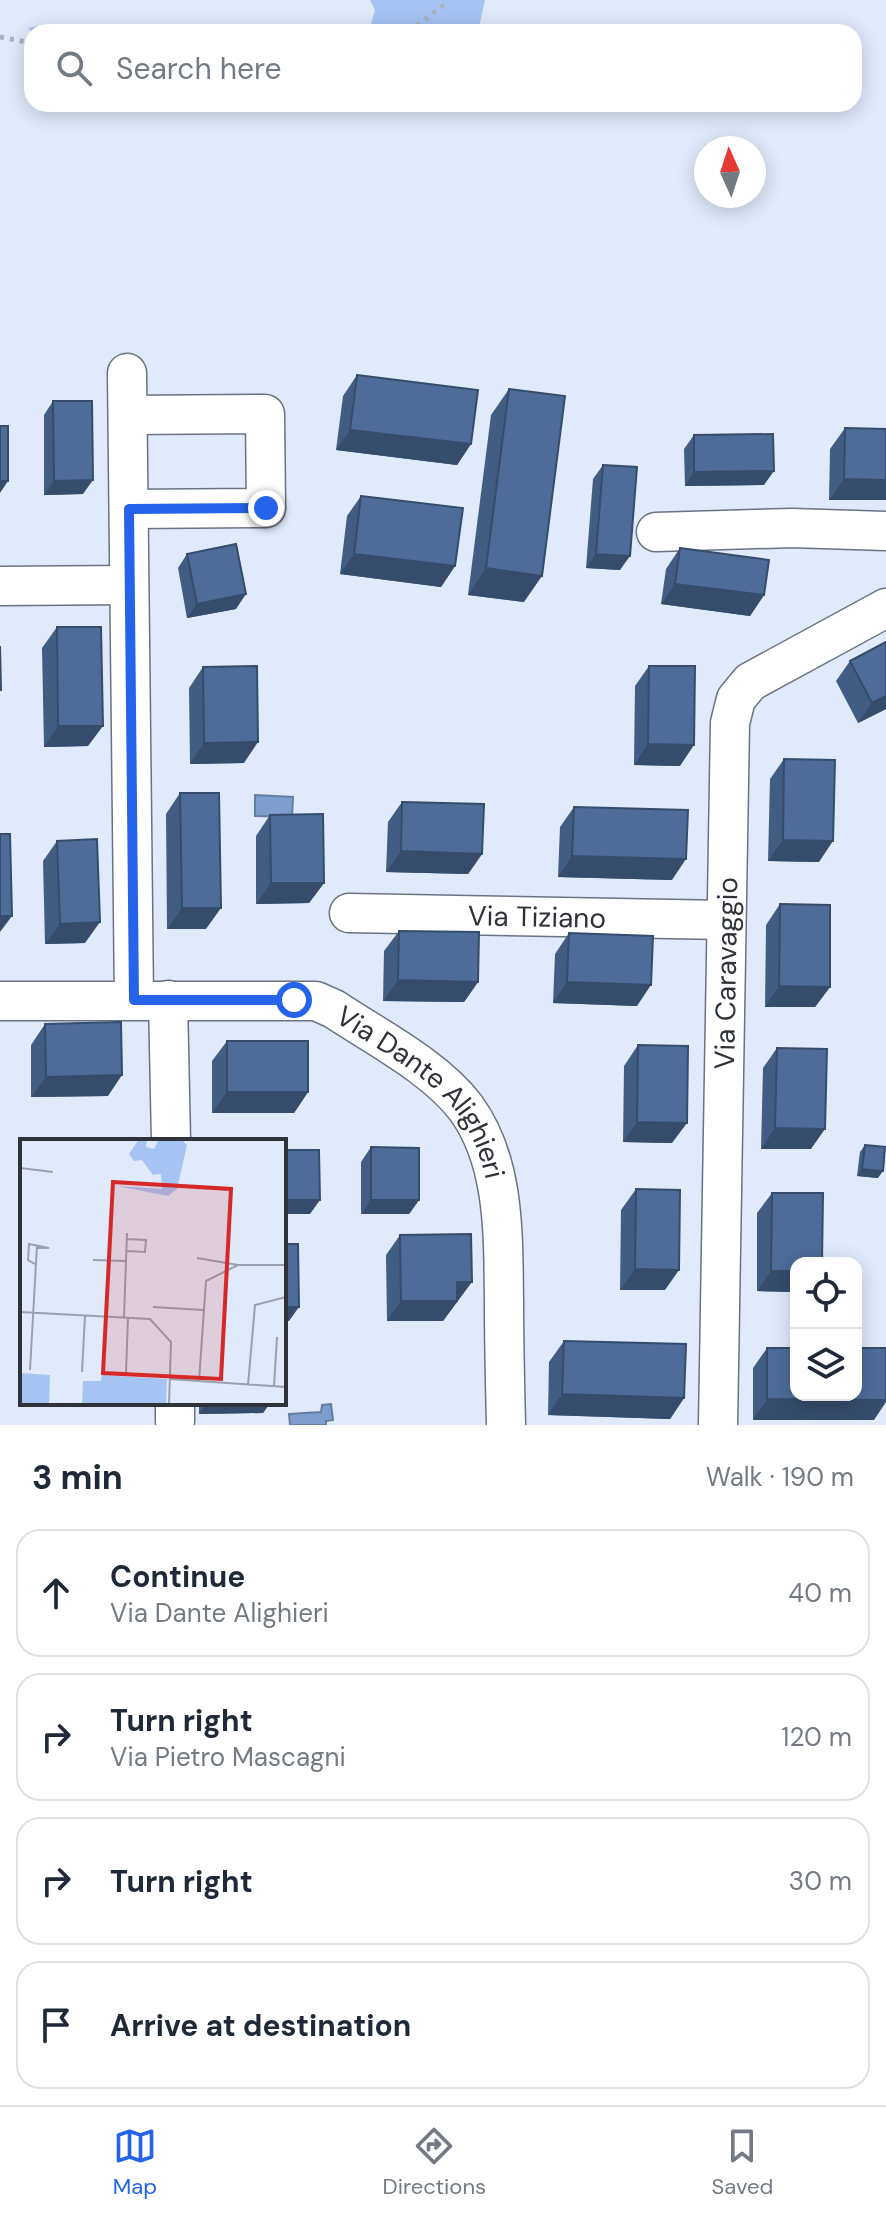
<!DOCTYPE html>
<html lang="en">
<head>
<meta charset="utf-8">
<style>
	:root { --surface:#fff; --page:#f6f6f7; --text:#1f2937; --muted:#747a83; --line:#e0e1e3; --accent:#2563eb }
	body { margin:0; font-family:"DM Sans",sans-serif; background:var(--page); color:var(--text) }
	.controls { position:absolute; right:24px; bottom:24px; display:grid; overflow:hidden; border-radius:16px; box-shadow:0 4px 20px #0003 }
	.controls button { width:72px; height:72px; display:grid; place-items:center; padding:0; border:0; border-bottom:2px solid var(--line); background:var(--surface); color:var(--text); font:40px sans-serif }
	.compass { position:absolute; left:694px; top:136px; width:72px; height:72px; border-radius:50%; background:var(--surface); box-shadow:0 4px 20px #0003; rotate:357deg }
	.stop { position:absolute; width:24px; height:24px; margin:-18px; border:6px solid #2563eb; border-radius:50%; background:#fff }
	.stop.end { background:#2563eb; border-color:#fff; box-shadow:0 2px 8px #0008 }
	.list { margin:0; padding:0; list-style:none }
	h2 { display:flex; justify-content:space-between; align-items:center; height:104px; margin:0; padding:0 32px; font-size:34px }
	h2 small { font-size:26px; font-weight:400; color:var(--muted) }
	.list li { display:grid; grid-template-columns:52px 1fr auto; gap:24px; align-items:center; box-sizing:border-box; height:128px; margin:0 16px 16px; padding:0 16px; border:2px solid var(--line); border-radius:24px }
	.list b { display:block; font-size:30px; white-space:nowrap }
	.list p { margin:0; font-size:26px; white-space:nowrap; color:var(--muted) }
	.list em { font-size:26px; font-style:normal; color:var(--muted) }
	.icon { flex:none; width:44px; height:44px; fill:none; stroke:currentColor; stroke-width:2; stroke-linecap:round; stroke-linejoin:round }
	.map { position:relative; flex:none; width:886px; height:1425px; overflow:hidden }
	.search { position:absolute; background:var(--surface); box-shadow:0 4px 20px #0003; left:24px; right:24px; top:24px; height:88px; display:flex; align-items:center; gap:20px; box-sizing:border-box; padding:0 28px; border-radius:24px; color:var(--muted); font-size:30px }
	.sheet { height:680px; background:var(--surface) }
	nav { display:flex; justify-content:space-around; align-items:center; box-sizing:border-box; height:112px; border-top:2px solid var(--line); background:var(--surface); font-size:22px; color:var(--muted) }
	nav a { display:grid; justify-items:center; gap:4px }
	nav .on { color:var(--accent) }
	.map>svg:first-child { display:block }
</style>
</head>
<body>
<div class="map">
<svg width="886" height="1425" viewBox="0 0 886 1425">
	<rect width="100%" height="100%" fill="#e0eafa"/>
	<g fill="#a5c4f4">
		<polygon points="370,0 485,0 479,27 473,32 369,32 375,10"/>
		<polygon points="53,24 125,32 32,32 28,28"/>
	</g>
	<g fill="#7e9ecf" stroke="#667ea2" stroke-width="2">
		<polygon points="255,795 293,797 292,817 255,816"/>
		<polygon points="331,1404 333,1420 326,1421 326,1425 290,1425 289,1414 321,1412 322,1405"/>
	</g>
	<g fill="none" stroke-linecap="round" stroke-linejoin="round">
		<g stroke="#6a7381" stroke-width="41">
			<g id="minor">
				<polyline points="127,373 134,1000"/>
				<polyline points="128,415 265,414 266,508 129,509"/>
				<polyline points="656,532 792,528 886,531"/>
				<polyline points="0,586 129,585"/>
				<path id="s1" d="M349,913L725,920"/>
				<polyline points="168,1000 171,1141"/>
				<path id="s2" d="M0,1001H316L334,1009C376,1037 435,1067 466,1108C506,1163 503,1237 504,1303C504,1343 505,1384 506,1425"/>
				<polyline points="175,1403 175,1421"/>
				<path id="s3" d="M718,1425L730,723L736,699L750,682L886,608"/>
			</g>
		</g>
		<g stroke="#a9b2bf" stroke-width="5" stroke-dasharray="4 6" stroke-linecap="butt">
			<polyline points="409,32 442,6 439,0"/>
			<polyline points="0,37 32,43"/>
		</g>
		<use href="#minor" stroke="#fff" stroke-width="38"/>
	</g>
	<g fill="#425d84">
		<polygon points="357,375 471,444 457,465 336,450 343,396"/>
		<polygon points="509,389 524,602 468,595 491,415"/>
		<polygon points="53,401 83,494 44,495 44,415"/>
		<polygon points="845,428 886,429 886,500 829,500 830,449"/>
		<polygon points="694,435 764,485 685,486 684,449"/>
		<polygon points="603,465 620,570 586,568 593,479"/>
		<polygon points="361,496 455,566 441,587 340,574 347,516"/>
		<polygon points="680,548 764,595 750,616 661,604 666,569"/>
		<polygon points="187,554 236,609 187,618 178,568"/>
		<polygon points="57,627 88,746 44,747 42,648"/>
		<polygon points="886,642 886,709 858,723 836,681 850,661"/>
		<polygon points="649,666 680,766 634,765 635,686"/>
		<polygon points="203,667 244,763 190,764 189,688"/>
		<polygon points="784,759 819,862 768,861 770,779"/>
		<polygon points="180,793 206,929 167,929 166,814"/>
		<polygon points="402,802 482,854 468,874 386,872 388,822"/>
		<polygon points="574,807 672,880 558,877 560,827"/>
		<polygon points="270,815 324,883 309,903 256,904 256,836"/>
		<polygon points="57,841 85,943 45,944 43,861"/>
		<polygon points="780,904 830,987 815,1007 765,1007 766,925"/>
		<polygon points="399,931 478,982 464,1002 383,1001 384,951"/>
		<polygon points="569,933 637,1006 553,1003 555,954"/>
		<polygon points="45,1024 108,1096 31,1097 31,1045"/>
		<polygon points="227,1041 308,1092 294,1113 212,1113 212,1061"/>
		<polygon points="638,1045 672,1143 623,1142 624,1066"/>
		<polygon points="777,1048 811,1149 761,1149 763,1068"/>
		<polygon points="865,1145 878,1178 857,1176 860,1152"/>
		<polygon points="371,1147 419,1200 409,1214 361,1214 361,1162"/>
		<polygon points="636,1189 665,1290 620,1290 621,1210"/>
		<polygon points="772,1193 796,1263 796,1292 757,1291 757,1213"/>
		<polygon points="400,1235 457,1303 456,1303 443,1321 387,1321 386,1255"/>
		<polygon points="564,1341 684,1398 670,1419 548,1415 549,1362"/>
		<polygon points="767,1348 874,1420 753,1420 753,1368"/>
		<polygon points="199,1403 270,1403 263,1413 199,1414"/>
	</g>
	<g fill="#364c6c">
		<polygon points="350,430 471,444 457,465 336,450"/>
		<polygon points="774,471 764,485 685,486 694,472"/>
		<polygon points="844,479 886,480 886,500 829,500"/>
		<polygon points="93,480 83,494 44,495 54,481"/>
		<polygon points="0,481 8,481 0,493"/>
		<polygon points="354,554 455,566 441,587 340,574"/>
		<polygon points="596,554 630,556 620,570 586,568"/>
		<polygon points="486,568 542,576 524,602 468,595"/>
		<polygon points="675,584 764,595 750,616 661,604"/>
		<polygon points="246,594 236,609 187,618 197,604"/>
		<polygon points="886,696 886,709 858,723 872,703"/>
		<polygon points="58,726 103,726 88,746 44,747"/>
		<polygon points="258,742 244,763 190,764 204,743"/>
		<polygon points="648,744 694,745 680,766 634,765"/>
		<polygon points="783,840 833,841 819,862 768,861"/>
		<polygon points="401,851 482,854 468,874 386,872"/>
		<polygon points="572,856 686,859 672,880 558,877"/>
		<polygon points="271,883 324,883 309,903 256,904"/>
		<polygon points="182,908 221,908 206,929 167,929"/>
		<polygon points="0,916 12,916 0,932"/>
		<polygon points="100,922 85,943 45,944 60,924"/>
		<polygon points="398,980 478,982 464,1002 383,1001"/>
		<polygon points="567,982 651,985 637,1006 553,1003"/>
		<polygon points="779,986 830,987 815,1007 765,1007"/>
		<polygon points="122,1075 108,1096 31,1097 46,1077"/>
		<polygon points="227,1092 308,1092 294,1113 212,1113"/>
		<polygon points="637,1122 687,1123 672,1143 623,1142"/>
		<polygon points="775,1128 825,1129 811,1149 761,1149"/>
		<polygon points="862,1169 883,1171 878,1178 857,1176"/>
		<polygon points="284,1200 320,1200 310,1214 284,1214"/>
		<polygon points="371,1200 419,1200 409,1214 361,1214"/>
		<polygon points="635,1269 679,1270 665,1290 620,1290"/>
		<polygon points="771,1271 796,1271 796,1292 757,1291"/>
		<polygon points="457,1282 472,1282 443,1321 387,1321 401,1301"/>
		<polygon points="284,1307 299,1307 289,1321 284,1321"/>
		<polygon points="562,1394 684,1398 670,1419 548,1415"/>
		<polygon points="767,1399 886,1400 886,1402 874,1420 753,1420"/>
		<polygon points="207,1403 270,1403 263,1413 199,1414"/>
	</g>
	<g fill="#4d6c9a" stroke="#364c6c" stroke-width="2">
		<polygon points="357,375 478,390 471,444 350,430"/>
		<polygon points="509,389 565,396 542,576 486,568"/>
		<polygon points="53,401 92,401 93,480 54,481"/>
		<rect x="0" y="426" width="8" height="55"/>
		<polygon points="845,428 886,429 886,480 844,479"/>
		<polygon points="773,434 774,471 694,472 694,435"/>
		<polygon points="603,465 637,467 630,556 596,554"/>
		<polygon points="361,496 463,508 455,566 354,554"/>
		<polygon points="236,544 246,594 197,604 187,554"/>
		<polygon points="680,548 769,560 764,595 675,584"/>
		<polygon points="57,627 101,627 103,726 58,726"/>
		<polygon points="886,642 886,696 872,703 850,661"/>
		<polygon points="0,646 1,690 0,690"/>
		<polygon points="257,666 258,742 204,743 203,667"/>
		<polygon points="649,666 695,666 694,745 648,744"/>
		<polygon points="784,759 835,760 833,841 783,840"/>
		<polygon points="180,793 219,793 221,908 182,908"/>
		<polygon points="402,802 484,804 482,854 401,851"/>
		<polygon points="574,807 688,810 686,859 572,856"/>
		<polygon points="323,814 324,883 271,883 270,815"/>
		<polygon points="0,834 10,834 12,916 0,916"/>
		<polygon points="97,839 100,922 60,924 57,841"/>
		<polygon points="780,904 830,905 830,987 779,986"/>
		<polygon points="399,931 479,932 478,982 398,980"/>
		<polygon points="569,933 653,936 651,985 567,982"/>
		<polygon points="121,1022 122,1075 46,1077 45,1024"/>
		<rect x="227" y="1041" width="81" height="51"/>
		<polygon points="638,1045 688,1046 687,1123 637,1122"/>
		<polygon points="777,1048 827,1049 825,1129 775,1128"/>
		<polygon points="865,1145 885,1147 883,1171 862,1169"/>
		<polygon points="371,1147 419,1148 419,1200 371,1200"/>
		<polygon points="284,1150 319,1150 320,1200 284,1200"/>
		<polygon points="636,1189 680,1190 679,1270 635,1269"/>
		<polygon points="772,1193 823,1193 822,1263 796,1263 796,1271 771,1271"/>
		<polygon points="471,1234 472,1282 457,1282 457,1301 401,1301 400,1235"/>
		<polygon points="284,1244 298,1244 299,1307 284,1307"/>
		<polygon points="564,1341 686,1344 684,1398 562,1394"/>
		<polygon points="767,1348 796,1348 796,1395 856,1395 856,1348 886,1348 886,1400 767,1399"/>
	</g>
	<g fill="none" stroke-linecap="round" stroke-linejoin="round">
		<polyline stroke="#2563eb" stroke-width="10" points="266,508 129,509 134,1000 294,1000"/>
	</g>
	<g text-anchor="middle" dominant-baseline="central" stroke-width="8" stroke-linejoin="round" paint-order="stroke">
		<g font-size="28" fill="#2f3339" stroke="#e0eafa">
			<text stroke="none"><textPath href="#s1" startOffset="188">Via Tiziano</textPath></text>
			<text stroke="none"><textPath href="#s3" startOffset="452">Via Caravaggio</textPath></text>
			<text stroke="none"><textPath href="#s2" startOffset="460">Via Dante Alighieri</textPath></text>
		</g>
	</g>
	<g transform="translate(20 1139)">
		<rect width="266" height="266" fill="#e0eafa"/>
		<path d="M119,0H127L126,8L134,10L139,0H161L167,6L157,50L148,57L97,47L142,50L141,35L133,36L122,21L114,22L109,15ZM0,234L30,236L29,266H0ZM82,236L147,240L146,266H62L63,242H81Z" fill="#a5c4f4"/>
		<path fill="none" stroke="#99a1ad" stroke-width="2" d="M0,29L33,33M107,112L125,113L126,101L107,100M177,119L218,126M73,121L106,122M15,125L8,121L9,105L29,109H17M133,168L183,171M0,173L130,180L151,203L149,266M104,178L107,94M10,231L17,106M62,233L65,176M106,234L108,178M150,240L266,248M179,242L186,142L218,126H266M228,246L235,166L266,158M254,248L257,198"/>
		<path fill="#d62828" fill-opacity="0.15" stroke="#d62828" stroke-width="4" d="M93,43L211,50L201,240L83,234Z"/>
		<rect width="266" height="266" fill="none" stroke="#2f3339" stroke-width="4"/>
	</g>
</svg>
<div class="controls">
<button><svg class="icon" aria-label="locate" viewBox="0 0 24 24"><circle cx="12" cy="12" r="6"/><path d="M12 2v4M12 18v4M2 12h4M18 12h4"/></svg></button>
<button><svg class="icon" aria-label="layers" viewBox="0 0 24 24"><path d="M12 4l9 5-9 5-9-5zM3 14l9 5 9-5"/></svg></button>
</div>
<svg class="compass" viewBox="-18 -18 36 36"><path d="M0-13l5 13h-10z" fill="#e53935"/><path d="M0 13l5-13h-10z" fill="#747a83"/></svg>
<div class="stop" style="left:294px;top:1000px"></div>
<div class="stop end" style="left:266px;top:508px"></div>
<div class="search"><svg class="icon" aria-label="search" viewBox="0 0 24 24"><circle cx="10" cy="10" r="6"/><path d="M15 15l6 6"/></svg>Search here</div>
</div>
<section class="sheet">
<h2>3 min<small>Walk · 190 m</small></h2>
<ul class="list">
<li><svg class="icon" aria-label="ahead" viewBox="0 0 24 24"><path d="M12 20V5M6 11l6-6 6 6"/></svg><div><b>Continue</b><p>Via Dante Alighieri</p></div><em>40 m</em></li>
<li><svg class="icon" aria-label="right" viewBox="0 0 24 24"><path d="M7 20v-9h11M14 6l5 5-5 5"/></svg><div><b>Turn right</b><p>Via Pietro Mascagni</p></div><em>120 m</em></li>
<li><svg class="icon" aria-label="right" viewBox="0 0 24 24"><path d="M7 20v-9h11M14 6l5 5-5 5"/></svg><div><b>Turn right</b></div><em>30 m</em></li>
<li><svg class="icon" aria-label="arrive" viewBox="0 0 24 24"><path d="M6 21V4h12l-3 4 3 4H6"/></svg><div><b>Arrive at destination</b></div></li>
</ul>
</section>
<nav>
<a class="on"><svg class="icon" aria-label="map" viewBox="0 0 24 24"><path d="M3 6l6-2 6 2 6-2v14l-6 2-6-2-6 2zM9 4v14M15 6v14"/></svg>Map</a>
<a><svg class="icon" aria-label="directions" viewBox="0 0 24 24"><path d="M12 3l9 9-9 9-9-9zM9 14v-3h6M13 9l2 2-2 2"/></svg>Directions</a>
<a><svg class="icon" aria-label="saved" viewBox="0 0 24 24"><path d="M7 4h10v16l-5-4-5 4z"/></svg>Saved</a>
</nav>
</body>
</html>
